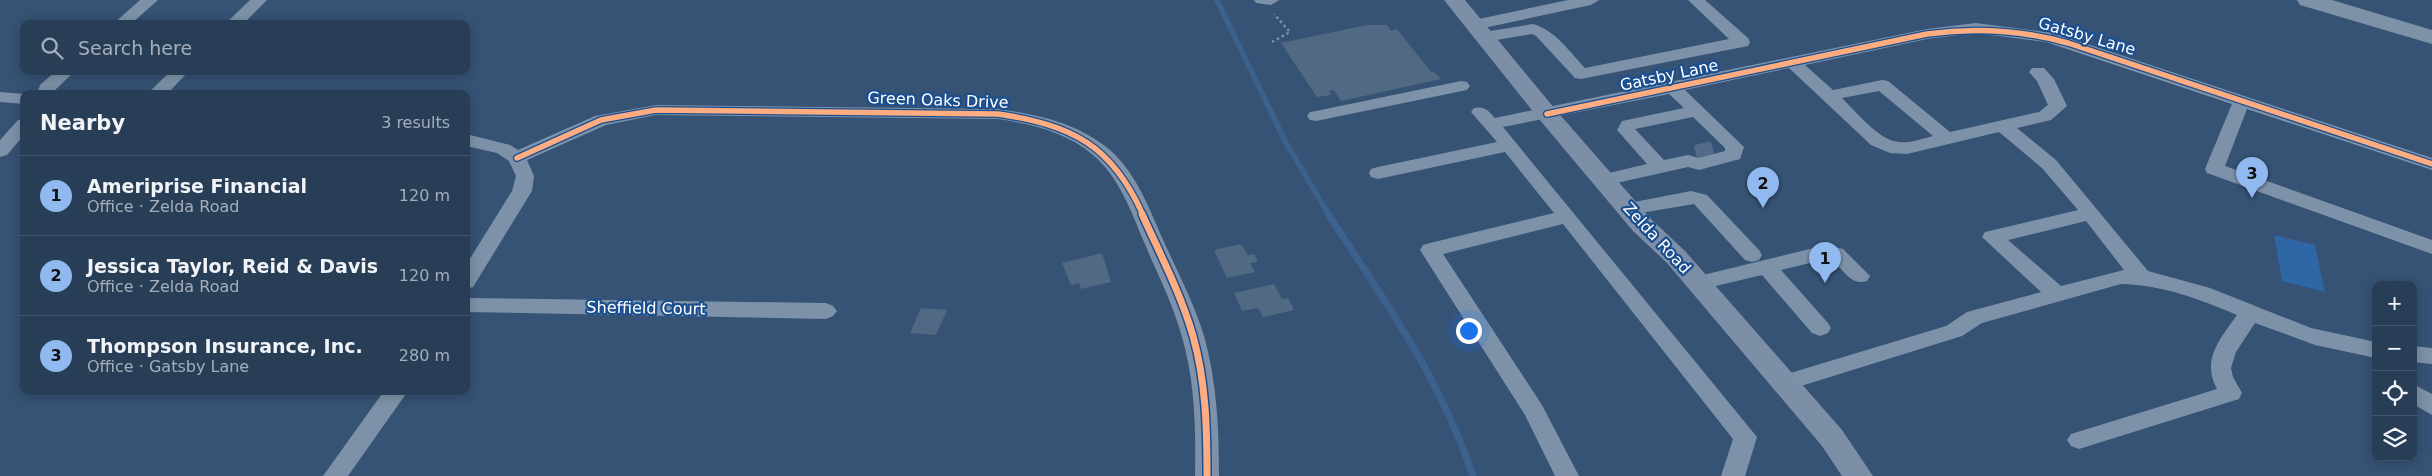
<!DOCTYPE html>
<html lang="en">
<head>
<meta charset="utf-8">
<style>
	:root { --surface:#283e57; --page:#30455d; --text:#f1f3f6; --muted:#a5aeba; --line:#44576d; --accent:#90b9f0 }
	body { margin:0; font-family:"DejaVu Sans",sans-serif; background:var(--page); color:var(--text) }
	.controls { position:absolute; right:15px; bottom:15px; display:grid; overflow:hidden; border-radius:10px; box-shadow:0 2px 12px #0003 }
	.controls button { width:45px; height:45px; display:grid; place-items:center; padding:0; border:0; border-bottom:1px solid var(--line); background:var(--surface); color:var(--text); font:25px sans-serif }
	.you { position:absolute; left:1468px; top:330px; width:18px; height:18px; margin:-12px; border:4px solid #fff; border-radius:50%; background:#1a73e8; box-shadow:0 0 0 8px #1a73e833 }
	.badge { display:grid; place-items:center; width:32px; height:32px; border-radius:50%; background:var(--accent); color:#111; font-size:16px; font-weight:700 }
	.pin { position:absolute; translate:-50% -41px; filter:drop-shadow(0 1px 2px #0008) }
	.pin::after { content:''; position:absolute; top:26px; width:18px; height:15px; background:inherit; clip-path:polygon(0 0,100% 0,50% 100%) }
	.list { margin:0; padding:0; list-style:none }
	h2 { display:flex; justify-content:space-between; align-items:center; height:65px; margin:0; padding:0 20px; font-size:21px }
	h2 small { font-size:16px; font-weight:400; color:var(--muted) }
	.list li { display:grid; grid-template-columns:32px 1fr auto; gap:15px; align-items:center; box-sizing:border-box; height:80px; padding:0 20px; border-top:1px solid var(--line) }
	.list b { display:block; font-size:19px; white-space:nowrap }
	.list p { margin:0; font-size:16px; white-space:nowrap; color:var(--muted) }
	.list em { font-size:16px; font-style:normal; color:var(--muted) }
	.icon { flex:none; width:28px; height:28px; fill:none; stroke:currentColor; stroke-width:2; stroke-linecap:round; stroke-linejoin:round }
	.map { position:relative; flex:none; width:2432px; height:476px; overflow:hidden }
	.search { position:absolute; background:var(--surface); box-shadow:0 2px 12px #0003; left:20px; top:20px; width:450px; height:55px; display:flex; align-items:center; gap:12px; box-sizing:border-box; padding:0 18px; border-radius:10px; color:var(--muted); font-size:19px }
	.panel { position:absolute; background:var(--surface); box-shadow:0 2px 12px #0003; left:20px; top:90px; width:450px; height:305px; border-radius:10px }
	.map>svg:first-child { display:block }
</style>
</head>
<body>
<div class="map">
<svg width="2432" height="476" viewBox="0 0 2432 476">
	<rect width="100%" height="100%" fill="#365274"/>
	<polygon fill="#2f66a5" points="2274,235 2315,245 2325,292 2282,281"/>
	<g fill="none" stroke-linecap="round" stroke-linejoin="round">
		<polyline stroke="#3b618d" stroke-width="5.5" points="1217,0 1286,143 1329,215"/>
		<path stroke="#3b618d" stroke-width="7" d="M1328,214C1385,301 1439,376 1473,476"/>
	</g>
	<g fill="#526984">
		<polygon points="1367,25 1387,25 1391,31 1397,29 1431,72 1433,71 1441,79 1341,101 1334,90 1329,91 1331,95 1317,97 1281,43"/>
		<polygon points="1241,244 1248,255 1254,254 1258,262 1250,263 1255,272 1227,278 1214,250"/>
		<polygon points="1102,253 1111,282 1081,289 1079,283 1071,285 1062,263"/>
		<polygon points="1274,284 1282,299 1288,298 1294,310 1263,317 1258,308 1242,311 1234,293"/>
		<polygon points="921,308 947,310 936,335 910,333"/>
	</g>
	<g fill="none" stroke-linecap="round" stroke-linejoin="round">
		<polyline stroke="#546c89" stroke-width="18" stroke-dasharray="18 9" stroke-linecap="butt" points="1696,154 1713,150"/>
		<polyline stroke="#7d92a8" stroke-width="2.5" stroke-dasharray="2.5 3" stroke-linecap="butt" points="1272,42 1290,32 1274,14"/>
		<g fill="#7d92a8" fill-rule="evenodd">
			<polygon points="140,0 158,0 131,24 113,24"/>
			<polygon points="250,0 267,0 243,24 225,24"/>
			<polygon points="1254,0 1279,0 1271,5 1256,3"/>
			<polygon points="1568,0 1599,0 1591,5 1474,30 1468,28 1466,25 1468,22 1474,20"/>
			<path d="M1688,0H1705L1748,38L1750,42L1748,46L1581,79L1575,78L1536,36L1532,34L1484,42L1478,41L1476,37L1478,33L1484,32L1533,24C1555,30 1570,52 1585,68L1729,39Z"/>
			<path d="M1976,23L2054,33L2432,158V170L2247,109L2225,166L2432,240V254L2207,173L2205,169L2232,104L2046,42L1976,33L1927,39L1805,65L1833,90L1882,80L1888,81L1950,132L2039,112L2048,105L2037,81L2029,72L2032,68H2044L2054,79L2067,106L2051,120L2017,128L2056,160L2148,271L2210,288L2311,328L2376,342V358L2315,345L2255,323L2236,352L2231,368L2233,377L2242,393L2239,399L2079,449L2071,446L2067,440L2071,434L2217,389C2201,360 2220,339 2237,315C2199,299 2163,285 2121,284L1982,323L1962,336L1785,391L1777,389L1774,383L1777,377L1946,326L1967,312L2041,292L1982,237L1985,232L2078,210L2042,168L1999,132L1907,154L1890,153L1871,145L1789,68L1685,90L1744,147L1740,159L1699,170L1688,167L1603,186L1596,184L1593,180L1596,176L1647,164L1617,130L1622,121L1684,108L1669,94L1503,127L1757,437L1745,476H1721L1733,439L1563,224L1443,254L1542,405L1579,476H1555L1525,415L1420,250L1423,245L1430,243L1554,213L1505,152L1378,179L1371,177L1369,173L1371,169L1378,167L1497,142L1471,112L1474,108C1484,106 1488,110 1495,118L1927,29ZM1879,91L1933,136C1921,139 1906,145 1894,141C1878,138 1854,110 1842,98ZM1693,117L1725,148V151L1699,158L1688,155L1664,160L1635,129ZM2086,221L2124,270L2061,286L2008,240Z"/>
			<polygon points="56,71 75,71 55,90 55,94 37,94 40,85"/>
			<polygon points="171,71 189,71 167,94 147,94"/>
			<polygon points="1461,81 1467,82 1470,86 1467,90 1316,121 1310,120 1307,116 1310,112 1316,111"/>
			<polygon points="0,92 24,94 24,104 0,102"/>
			<path d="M656,105L998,109C1036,114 1074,122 1105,146C1135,169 1149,208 1164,242C1178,273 1194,303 1204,336C1217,382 1219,429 1219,476H1195C1196,429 1195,382 1182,337C1173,304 1157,273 1144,242C1131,211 1119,177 1093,155C1066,132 1032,124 998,119L656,115L606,125L527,160L534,176L532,191L473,287L466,289V265L512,191L516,176L509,161L497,153L466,146V134L510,145L518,150L595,116Z"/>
			<polygon points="24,119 24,135 7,155 0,157 0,140 18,120"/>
			<polygon points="1691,191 1707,195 1759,250 1762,255 1759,260 1752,262 1745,260 1694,204 1629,215 1622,214 1619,209 1622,204 1629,203"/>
			<path d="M1826,245L1843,249L1870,276L1867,281C1847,287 1843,263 1826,259L1781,270L1828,323L1831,328L1828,333L1820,336L1812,333L1762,275L1699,290L1692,288L1689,283L1692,278L1699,276Z"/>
			<polygon points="466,298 826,303 833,306 837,311 833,316 826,319 466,312"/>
			<polygon points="2413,346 2432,348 2432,364 2413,362"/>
			<polygon points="2413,384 2432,394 2432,415 2413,404"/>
			<polygon points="384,391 408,391 348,476 323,476"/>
		</g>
		<polygon fill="#7d8ea7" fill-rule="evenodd" points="1444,0 1465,0 1555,109 1651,219 1685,251 1842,430 1873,476 1842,476 1822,446 1667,263 1633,231 1539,119"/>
		<polygon fill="#7e92a7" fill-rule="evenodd" points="2297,0 2332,0 2432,30 2432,44 2300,5"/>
		<g stroke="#1b4f8f" stroke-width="8">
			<g id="cycleway-far1">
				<path d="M1547,114L1927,34C1975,27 2021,30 2068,43L2432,164"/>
				<path d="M517,158L601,120L656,110L998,114C1072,125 1112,145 1143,215"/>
			</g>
		</g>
		<g stroke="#1b4f8f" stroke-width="10">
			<path id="cycleway" d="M1142,214C1160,254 1181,294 1193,336C1206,382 1207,429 1207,476"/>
		</g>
		<use href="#cycleway-far1" stroke="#ffac80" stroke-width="5.5"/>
		<use href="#cycleway" stroke="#ffac80" stroke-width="7"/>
	</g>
	<g text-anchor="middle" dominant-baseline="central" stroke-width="4.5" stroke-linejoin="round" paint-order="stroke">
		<g font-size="16" fill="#fff" stroke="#1b4f8f">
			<text transform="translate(2087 36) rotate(16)">Gatsby Lane</text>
			<text transform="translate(1669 75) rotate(-12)">Gatsby Lane</text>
			<text transform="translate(938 100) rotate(2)">Green Oaks Drive</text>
			<text transform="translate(1657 238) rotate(47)">Zelda Road</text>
			<text transform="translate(646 308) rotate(1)">Sheffield Court</text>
		</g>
	</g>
</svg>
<div class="controls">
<button>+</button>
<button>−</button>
<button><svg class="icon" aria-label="locate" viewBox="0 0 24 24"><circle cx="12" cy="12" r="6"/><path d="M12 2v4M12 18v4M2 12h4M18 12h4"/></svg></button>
<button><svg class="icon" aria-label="layers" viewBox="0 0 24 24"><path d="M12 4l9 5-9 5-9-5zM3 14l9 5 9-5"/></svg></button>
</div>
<div class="you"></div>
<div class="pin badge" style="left:1825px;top:283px">1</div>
<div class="pin badge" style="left:1763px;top:208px">2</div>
<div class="pin badge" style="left:2252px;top:198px">3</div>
<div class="search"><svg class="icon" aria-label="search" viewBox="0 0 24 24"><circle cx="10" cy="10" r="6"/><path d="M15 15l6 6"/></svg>Search here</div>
<section class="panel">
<h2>Nearby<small>3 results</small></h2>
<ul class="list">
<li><span class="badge">1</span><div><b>Ameriprise Financial</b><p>Office · Zelda Road</p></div><em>120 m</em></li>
<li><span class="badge">2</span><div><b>Jessica Taylor, Reid &amp; Davis</b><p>Office · Zelda Road</p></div><em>120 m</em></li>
<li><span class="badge">3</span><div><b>Thompson Insurance, Inc.</b><p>Office · Gatsby Lane</p></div><em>280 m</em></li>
</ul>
</section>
</div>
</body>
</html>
